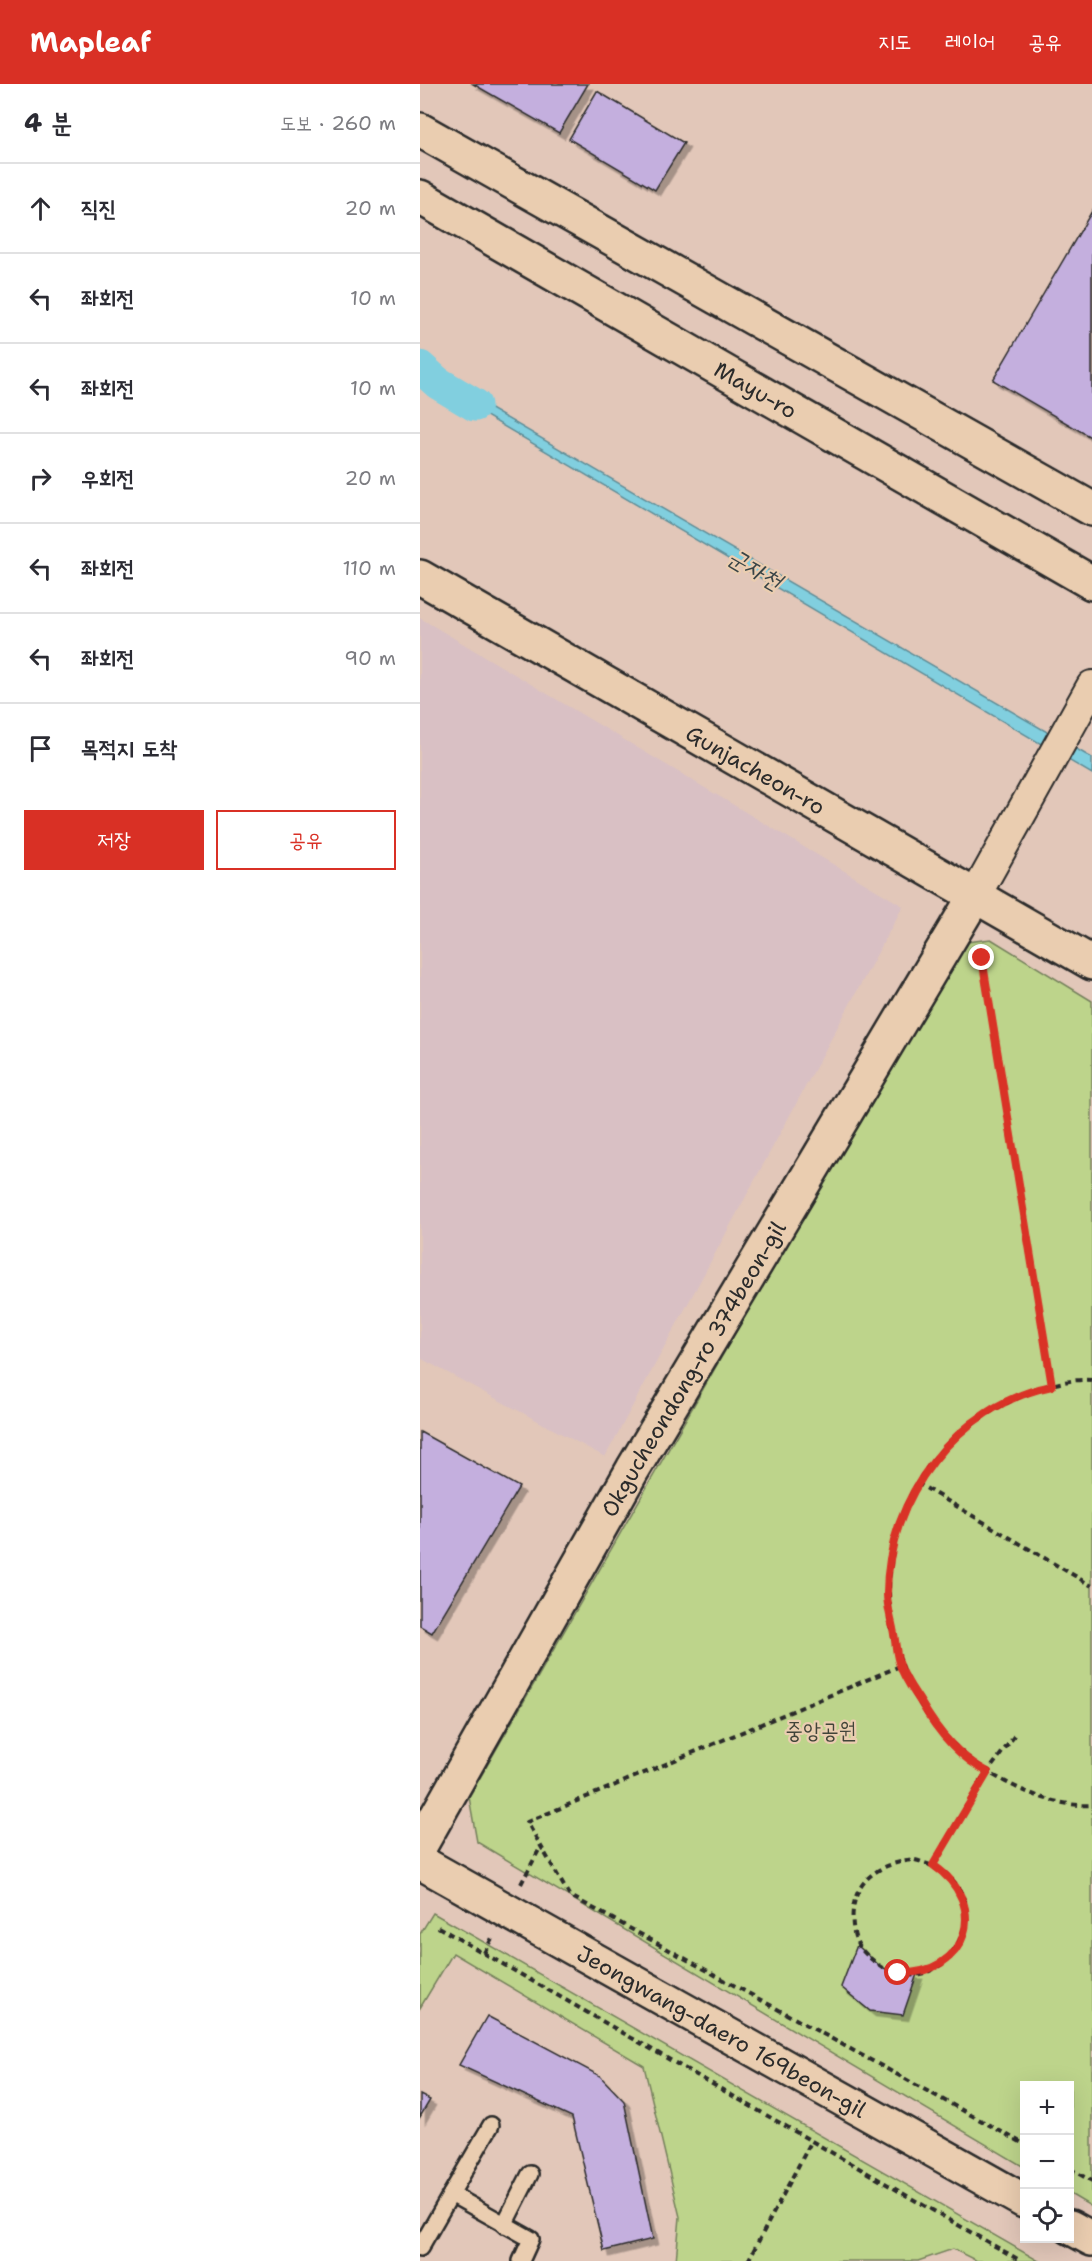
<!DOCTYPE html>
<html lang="ko">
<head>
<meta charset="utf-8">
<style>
	:root { --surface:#fff; --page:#f7f7f7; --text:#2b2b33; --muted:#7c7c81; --line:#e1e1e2; --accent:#d93025 }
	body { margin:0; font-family:"Shantell Sans","Poor Story",sans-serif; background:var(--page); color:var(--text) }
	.controls { position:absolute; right:18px; bottom:18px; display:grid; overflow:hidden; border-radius:0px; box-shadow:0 6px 24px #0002 }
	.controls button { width:54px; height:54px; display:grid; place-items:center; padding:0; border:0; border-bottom:2px solid var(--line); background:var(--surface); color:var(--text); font:30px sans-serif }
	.stop { position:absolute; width:18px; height:18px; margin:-14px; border:4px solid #d93025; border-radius:50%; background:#fff }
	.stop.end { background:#d93025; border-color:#fff; box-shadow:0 2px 6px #0008 }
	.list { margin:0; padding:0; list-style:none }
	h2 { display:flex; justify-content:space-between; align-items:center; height:78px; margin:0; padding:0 24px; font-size:26px }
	h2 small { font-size:20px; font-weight:400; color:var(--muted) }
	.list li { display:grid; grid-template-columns:39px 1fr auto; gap:18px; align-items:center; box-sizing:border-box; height:90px; padding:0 24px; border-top:2px solid var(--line) }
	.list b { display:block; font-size:22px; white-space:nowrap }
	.list em { font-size:20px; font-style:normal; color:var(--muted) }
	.actions { display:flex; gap:12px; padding:18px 24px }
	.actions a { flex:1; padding:14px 0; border:2px solid var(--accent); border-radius:0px; text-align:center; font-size:21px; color:var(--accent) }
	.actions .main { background:var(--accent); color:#fff }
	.icon { flex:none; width:33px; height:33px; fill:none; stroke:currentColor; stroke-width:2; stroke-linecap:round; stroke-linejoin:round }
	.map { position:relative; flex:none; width:672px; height:2177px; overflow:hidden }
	header { display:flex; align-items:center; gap:36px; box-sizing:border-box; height:84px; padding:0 30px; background:var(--accent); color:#fff }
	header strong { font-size:28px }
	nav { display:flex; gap:33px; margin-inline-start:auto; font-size:21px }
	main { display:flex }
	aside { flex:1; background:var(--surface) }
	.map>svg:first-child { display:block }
</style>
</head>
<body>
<header>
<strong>Mapleaf</strong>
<nav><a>지도</a><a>레이어</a><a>공유</a></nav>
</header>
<main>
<aside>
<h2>4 분<small>도보 · 260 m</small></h2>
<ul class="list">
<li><svg class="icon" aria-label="ahead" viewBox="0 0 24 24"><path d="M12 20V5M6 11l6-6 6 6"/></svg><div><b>직진</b></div><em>20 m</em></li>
<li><svg class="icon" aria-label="left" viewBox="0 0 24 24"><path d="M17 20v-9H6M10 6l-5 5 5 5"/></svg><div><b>좌회전</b></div><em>10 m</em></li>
<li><svg class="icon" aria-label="left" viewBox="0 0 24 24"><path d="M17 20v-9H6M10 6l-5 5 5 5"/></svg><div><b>좌회전</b></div><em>10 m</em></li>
<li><svg class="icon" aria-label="right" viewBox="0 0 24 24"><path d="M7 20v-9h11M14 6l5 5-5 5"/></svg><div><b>우회전</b></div><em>20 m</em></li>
<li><svg class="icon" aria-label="left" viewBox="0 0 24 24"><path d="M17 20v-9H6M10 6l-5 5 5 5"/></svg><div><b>좌회전</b></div><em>110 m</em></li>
<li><svg class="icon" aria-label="left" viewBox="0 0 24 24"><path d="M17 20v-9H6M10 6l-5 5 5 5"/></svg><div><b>좌회전</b></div><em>90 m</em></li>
<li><svg class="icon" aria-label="arrive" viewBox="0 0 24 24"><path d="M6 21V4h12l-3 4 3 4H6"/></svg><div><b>목적지 도착</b></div></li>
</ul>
<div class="actions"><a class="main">저장</a><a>공유</a></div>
</aside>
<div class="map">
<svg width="672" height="2177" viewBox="0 0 672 2177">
	<defs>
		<filter id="shadow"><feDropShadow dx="5.5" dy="5.5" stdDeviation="0" flood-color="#0004"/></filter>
	</defs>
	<rect width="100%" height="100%" fill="#e2c7b9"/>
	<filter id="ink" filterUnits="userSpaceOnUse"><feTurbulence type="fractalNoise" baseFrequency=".0167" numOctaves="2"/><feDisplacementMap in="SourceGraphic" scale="12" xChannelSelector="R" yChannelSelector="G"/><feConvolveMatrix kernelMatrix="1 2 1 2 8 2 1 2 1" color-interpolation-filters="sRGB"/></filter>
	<g filter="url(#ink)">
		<polygon fill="#d9c0c4" points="0,534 483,822 185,1373 0,1274"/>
		<g fill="#bdd48b" stroke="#74805b" stroke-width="1.5">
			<polygon points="571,855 672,917 672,2123 650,2110 650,2002 604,2002 604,2083 57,1758 49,1713 539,859"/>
			<polygon points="13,1829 619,2177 557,2177 533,2165 498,2177 256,2177 260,2133 224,1982 33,1869 0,1924 0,1850"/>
		</g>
		<polygon fill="#81cfdf" stroke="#5f8d97" stroke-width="1.5" points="19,295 672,674 672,690 14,301"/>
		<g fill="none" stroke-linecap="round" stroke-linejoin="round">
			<polyline stroke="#81cfdf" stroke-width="33" points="0,283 18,299 55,321"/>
		</g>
		<g fill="#c4afde" stroke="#2b2b2b" stroke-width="1.5" filter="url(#shadow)">
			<polygon points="53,0 168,0 139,49"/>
			<polygon points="177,7 264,59 235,106 149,55"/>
			<polygon points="672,127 672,354 573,296"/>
			<polygon points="0,1348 99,1403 12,1549 0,1542"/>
			<polygon points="437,1861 461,1883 478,1889 497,1890 483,1931 450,1927 421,1903"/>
			<polygon points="67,1932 180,1992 204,2017 233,2155 184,2167 152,2033 39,1981"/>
			<polygon points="0,2011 10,2016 0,2033"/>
		</g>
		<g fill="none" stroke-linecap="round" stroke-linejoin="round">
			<g stroke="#2b2b2b" stroke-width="20">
				<g id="service">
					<polyline points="31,2110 71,2041"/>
					<polyline points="84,2141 110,2090"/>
					<polyline points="0,2164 31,2110 111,2155 101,2177"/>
				</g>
			</g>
			<g stroke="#2b2b2b" stroke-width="34">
				<polyline id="minor" points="555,812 672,602"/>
			</g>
			<g stroke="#2b2b2b" stroke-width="38">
				<g id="tertiary">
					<polyline points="0,46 672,425"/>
					<path id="s1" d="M0,113L672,499"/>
					<path id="s2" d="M0,493L672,879"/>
					<path id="s3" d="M0,1762L213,1385L555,812"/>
					<path id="s4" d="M0,1778L604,2117"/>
					<polyline points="650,2143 672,2155"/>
				</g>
			</g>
			<g stroke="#2b2b2b" stroke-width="4" stroke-dasharray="6 4.5" stroke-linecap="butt">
				<polyline points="562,874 632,1302"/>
				<path d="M672,1296C641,1294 608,1308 582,1321C429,1399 433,1617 582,1696C608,1710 641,1723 672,1721"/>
				<polyline points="497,1399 672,1502"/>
				<polyline points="480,1582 107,1738 149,1811 604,2060"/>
				<path d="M495,1776C599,1803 522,1933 455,1878C444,1869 437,1863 434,1849C426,1804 452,1779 495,1776Z"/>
				<polyline points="513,1781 564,1693 595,1651"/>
				<polyline points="101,1800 121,1762"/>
				<polyline points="18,1843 601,2177"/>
				<polyline points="64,1869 72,1854"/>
				<polyline points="650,2085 672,2097"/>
				<polyline points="328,2177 391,2058"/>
			</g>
			<use href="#service" stroke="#eacdb0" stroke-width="15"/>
			<use href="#minor" stroke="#eacdb0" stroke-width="30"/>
			<use href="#tertiary" stroke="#eacdb0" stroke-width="33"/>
		</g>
	</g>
	<g fill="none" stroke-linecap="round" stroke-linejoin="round" filter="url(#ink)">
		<path stroke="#d93025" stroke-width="8" d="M478,1889C548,1892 571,1820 513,1781L568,1688C538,1673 516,1645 500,1617C493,1606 484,1594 480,1581C476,1572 476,1560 474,1550C472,1537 467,1523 467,1510C467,1414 537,1321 632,1302L562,874"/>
	</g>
	<g text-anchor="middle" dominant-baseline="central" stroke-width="4.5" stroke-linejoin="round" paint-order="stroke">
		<g font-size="22" fill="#2b2b2b" stroke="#eacdb0">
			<text stroke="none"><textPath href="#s1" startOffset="387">Mayu-ro</textPath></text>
			<text stroke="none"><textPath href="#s2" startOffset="387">Gunjacheon-ro</textPath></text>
			<text stroke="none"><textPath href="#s3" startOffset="550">Okgucheondong-ro 374beon-gil</textPath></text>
			<text stroke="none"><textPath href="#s4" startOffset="346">Jeongwang-daero 169beon-gil</textPath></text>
		</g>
		<g font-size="22" fill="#414439" stroke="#eacdb0">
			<text x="401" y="1646">중앙공원</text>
		</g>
		<g font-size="24" font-style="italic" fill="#384446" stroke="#eacdb0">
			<text transform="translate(335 485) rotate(30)">군자천</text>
		</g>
	</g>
</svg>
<div class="controls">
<button>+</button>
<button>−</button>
<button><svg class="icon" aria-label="locate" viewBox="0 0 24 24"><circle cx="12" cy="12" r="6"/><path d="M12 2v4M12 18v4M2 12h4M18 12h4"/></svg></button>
</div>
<div class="stop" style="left:478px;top:1889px"></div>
<div class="stop end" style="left:562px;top:874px"></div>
</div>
</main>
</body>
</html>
